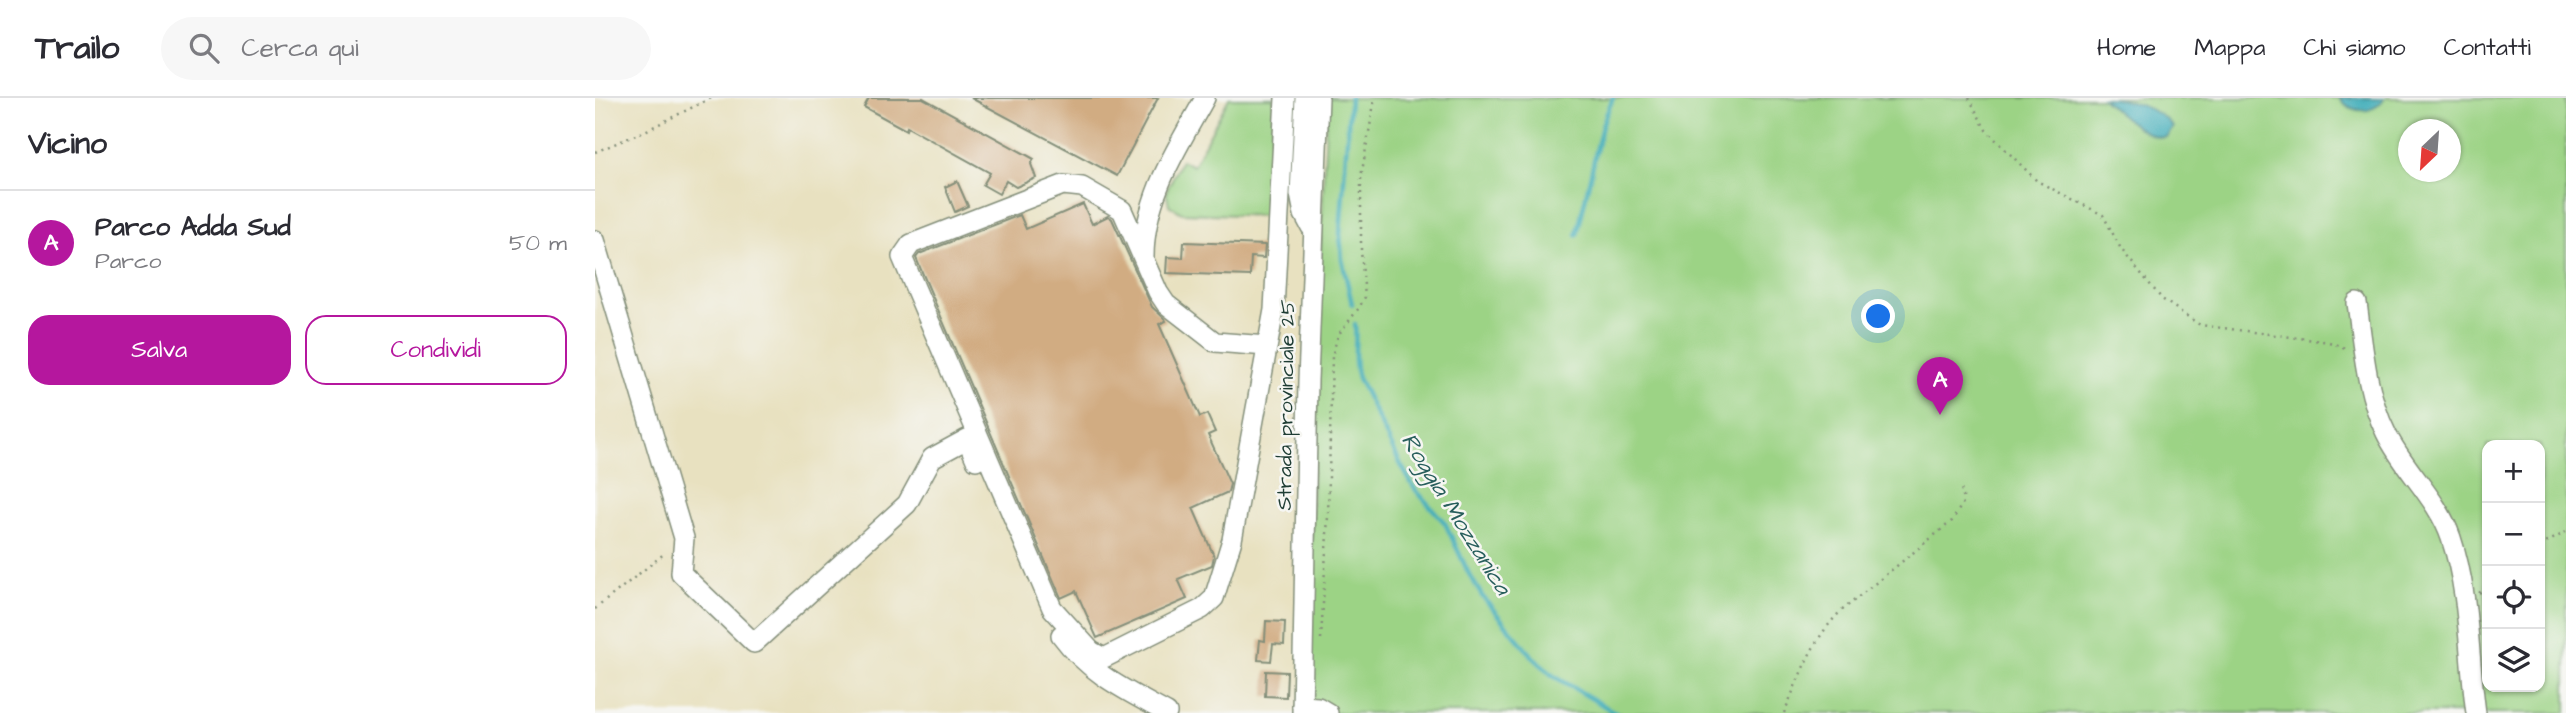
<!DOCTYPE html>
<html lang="it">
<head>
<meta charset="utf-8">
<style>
	:root { --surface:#fff; --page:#f7f7f7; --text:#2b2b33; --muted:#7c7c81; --line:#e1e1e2; --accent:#b5179e }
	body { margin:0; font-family:"Architects Daughter",sans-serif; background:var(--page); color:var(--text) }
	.controls { position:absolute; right:21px; bottom:21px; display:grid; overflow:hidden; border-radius:14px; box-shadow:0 2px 5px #0004 }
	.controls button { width:63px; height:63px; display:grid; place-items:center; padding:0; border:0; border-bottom:2px solid var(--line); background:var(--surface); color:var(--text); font:35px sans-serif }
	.compass { position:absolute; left:1803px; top:21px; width:63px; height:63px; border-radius:50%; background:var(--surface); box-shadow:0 2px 5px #0004; rotate:205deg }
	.you { position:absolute; left:1284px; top:219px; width:24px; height:24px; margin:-18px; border:5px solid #fff; border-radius:50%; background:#1a73e8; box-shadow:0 0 0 10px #1a73e833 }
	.badge { display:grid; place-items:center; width:46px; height:46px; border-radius:50%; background:var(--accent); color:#fff; font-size:23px; font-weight:700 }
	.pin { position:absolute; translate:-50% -58px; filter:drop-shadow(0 2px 4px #0008) }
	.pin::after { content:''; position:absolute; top:37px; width:24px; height:21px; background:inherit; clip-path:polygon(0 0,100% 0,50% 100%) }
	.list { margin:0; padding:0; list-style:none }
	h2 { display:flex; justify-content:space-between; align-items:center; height:91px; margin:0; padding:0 28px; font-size:30px }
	h2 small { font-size:23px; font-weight:400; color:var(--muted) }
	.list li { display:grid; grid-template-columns:46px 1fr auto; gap:21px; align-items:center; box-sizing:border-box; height:105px; padding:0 28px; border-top:2px solid var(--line) }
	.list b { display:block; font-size:26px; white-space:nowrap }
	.list p { margin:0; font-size:23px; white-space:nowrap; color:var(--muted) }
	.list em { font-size:23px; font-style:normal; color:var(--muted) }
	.actions { display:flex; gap:14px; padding:21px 28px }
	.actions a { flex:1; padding:16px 0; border:2px solid var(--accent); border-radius:21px; text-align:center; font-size:24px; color:var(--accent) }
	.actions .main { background:var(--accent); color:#fff }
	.icon { flex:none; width:38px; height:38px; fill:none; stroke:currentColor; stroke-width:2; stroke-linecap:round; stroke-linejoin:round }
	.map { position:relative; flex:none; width:1971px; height:615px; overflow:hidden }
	header { display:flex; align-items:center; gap:42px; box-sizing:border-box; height:98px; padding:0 35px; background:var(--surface); border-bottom:2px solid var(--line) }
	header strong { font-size:33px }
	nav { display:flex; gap:38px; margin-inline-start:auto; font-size:24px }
	.search { width:490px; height:63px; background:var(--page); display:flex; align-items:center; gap:18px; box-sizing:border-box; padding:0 24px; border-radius:38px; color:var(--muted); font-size:26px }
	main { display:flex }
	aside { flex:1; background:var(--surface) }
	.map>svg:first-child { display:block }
</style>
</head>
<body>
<header>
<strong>Trailo</strong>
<div class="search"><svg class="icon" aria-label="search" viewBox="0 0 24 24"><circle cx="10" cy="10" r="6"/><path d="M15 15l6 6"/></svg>Cerca qui</div>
<nav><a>Home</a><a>Mappa</a><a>Chi siamo</a><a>Contatti</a></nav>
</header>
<main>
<aside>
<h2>Vicino<small></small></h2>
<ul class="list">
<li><span class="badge">A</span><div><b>Parco Adda Sud</b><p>Parco</p></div><em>50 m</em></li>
</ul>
<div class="actions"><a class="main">Salva</a><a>Condividi</a></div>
</aside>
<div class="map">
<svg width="1971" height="615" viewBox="0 0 1971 615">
	<rect width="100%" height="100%" fill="#f6f6f2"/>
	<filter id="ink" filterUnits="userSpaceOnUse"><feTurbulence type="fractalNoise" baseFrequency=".0143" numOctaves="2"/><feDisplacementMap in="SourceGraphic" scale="14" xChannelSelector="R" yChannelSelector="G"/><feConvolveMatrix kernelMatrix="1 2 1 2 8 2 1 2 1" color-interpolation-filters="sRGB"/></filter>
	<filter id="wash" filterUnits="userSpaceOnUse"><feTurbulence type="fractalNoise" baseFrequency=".00686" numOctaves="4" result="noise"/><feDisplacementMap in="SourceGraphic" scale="28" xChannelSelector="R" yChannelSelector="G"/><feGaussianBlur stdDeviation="1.57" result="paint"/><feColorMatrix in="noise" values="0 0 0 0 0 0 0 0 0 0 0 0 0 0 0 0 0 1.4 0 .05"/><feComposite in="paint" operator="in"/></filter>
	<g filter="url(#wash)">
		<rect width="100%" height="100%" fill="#e8e1c0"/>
		<g fill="#9cd385" stroke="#5e885c" stroke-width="2" fill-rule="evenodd">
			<polygon points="634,0 679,0 673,118 587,115 574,107 571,94 586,62 598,68"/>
			<path d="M732,0H1971V615H712L720,287ZM1814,32H1856V74H1814ZM1892,347H1945V589H1892Z"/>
		</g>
		<g fill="#3babb8" stroke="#2d7476" stroke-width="2">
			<path d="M1507,0C1531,0 1564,10 1578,29L1571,39C1551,42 1522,13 1507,0Z"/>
			<path d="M1744,0H1790C1778,17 1757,16 1744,0Z"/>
		</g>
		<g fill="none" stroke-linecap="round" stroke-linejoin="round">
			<g stroke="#3babb8" stroke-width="4.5">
				<polyline points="755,0 745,136 747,161 757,206"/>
				<polyline points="982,137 1007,27 1018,0"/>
				<path d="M760,226C762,246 757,260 763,280L806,367L819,390L850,425L873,474L887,498L937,558L957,577L1021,615"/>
			</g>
		</g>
		<g id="blocks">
			<g fill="#d1ac82">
				<polygon points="274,0 328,0 439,61 436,66 441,80 421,89 411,83 404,96 388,87 395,75 312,29 311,32 269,9"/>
				<polygon points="376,0 563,0 522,78"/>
				<polygon points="362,83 373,108 360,114 350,89"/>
				<polygon points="488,106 497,126 513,118 517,121 557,209 570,221 571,223 564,226 605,319 612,316 620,334 613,337 635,386 633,394 598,410 619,458 617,467 583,481 592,501 502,540 481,493 466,500 321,160 324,156 425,117 431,131"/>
				<polygon points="589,144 670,147 669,160 656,159 655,178 571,175 572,159 588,160"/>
				<polygon points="671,523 690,524 689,547 678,546 676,563 663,562 665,542 670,543"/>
				<polygon points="671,573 692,574 691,599 670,598"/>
			</g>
		</g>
	</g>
	<g filter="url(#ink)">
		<use href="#blocks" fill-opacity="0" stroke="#848f7a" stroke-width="2"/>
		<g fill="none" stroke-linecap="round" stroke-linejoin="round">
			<g stroke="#848f7a" stroke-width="22">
				<g id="minor">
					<polyline points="710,0 705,96 709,116 716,129"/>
					<polyline points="0,142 89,440 86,475 159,545 312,406 337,360 372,341 381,362"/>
					<path d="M549,159C549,99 582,51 610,0"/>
					<path d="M1762,205C1768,248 1771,295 1791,335C1809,372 1843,401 1856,440C1875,497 1873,556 1881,615"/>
					<polyline points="672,248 620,244 571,206 563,194 527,112 487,89 468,87 316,146 307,159 457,510 496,553 509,560 607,511 619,500 637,442 679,212 690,0"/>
					<path d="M466,537C495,576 530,592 572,615"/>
					<polyline points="707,608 723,609 733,615"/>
					<polyline points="707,615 713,282 724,0"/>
				</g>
			</g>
			<g stroke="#848f7a" stroke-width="2.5" stroke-dasharray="2 5" stroke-linecap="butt">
				<polyline points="1374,0 1391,32 1442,83 1508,117 1526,151 1567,201 1605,227 1734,244 1753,251"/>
				<polyline points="0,54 48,34 116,0"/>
				<polyline points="1945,448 1971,434"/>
				<polyline points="1884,495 1892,489"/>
				<polyline points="0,511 70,455"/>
				<polyline points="726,541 733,418 737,258 743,237 764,210 770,199 766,153 766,79 780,0"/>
				<path d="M1189,615C1205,578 1216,543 1245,514L1357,423L1369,403L1366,390"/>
			</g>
			<use href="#minor" stroke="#fff" stroke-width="19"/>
		</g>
	</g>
	<g text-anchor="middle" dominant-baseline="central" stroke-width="5" stroke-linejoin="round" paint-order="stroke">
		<g font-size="21" fill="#1f3d34" stroke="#f6f6f2">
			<text transform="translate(691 307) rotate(-89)">Strada provinciale 25</text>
		</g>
		<g font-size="23" font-style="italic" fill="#275e5c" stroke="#f6f6f2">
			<text transform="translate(861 416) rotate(58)">Roggia Mozzanica</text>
		</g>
	</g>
</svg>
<div class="controls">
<button>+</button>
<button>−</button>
<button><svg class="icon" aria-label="locate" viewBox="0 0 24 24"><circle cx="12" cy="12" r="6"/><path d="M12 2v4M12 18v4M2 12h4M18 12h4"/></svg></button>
<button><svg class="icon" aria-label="layers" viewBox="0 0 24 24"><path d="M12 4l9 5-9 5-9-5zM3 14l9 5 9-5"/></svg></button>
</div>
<svg class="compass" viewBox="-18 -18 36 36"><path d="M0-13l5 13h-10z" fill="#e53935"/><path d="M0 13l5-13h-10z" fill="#7c7c81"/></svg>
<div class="you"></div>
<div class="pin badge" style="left:1345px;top:317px">A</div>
</div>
</main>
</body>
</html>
